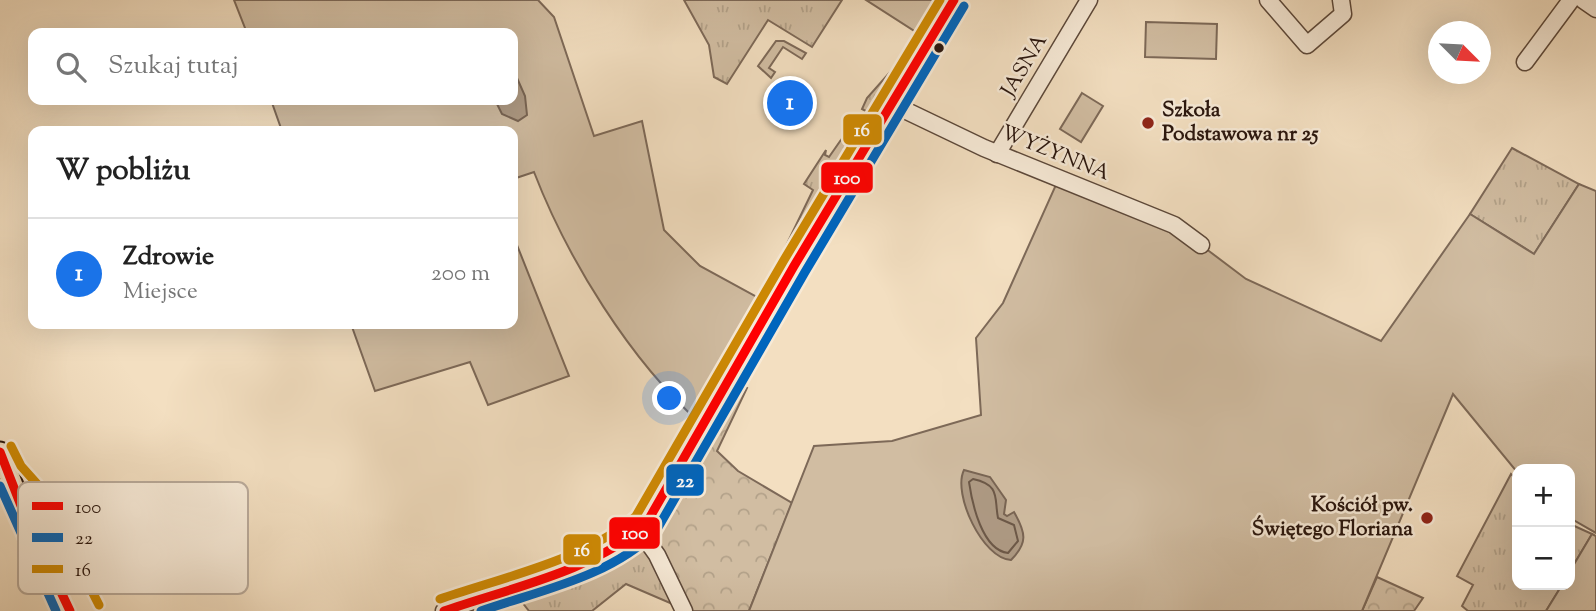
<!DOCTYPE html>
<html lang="pl">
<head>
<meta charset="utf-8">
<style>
	:root { --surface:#fff; --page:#f2f2f2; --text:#222; --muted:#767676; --line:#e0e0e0; --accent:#1a73e8 }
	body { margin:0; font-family:"Sorts Mill Goudy",serif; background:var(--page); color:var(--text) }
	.controls { position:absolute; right:21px; bottom:21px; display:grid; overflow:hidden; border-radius:14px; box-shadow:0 7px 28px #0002 }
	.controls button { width:63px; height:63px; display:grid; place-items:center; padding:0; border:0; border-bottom:2px solid var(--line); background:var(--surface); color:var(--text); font:35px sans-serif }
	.compass { position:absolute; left:1428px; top:21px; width:63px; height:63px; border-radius:50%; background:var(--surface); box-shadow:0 7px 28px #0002; rotate:114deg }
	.you { position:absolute; left:670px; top:399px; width:24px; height:24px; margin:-18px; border:5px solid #fff; border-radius:50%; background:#1a73e8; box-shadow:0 0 0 10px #1a73e833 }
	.badge { display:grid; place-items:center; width:46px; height:46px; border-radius:50%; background:var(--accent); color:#fff; font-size:23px; font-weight:700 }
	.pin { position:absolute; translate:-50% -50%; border:4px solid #fff; box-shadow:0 2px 7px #0006 }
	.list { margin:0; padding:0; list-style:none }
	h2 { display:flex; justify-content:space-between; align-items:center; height:91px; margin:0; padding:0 28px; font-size:30px }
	h2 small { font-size:23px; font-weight:400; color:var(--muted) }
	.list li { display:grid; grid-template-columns:46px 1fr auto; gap:21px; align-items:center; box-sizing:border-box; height:112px; padding:0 28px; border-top:2px solid var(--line) }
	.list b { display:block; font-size:26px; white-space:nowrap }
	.list p { margin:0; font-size:23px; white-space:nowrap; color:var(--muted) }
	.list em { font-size:23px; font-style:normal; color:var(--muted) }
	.icon { flex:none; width:38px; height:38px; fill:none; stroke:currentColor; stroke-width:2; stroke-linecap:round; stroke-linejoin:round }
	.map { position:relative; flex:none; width:1596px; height:611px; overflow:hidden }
	.search { position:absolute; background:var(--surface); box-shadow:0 7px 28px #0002; left:28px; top:28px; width:490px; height:77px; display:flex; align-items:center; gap:18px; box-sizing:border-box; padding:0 24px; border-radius:14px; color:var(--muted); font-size:26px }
	.panel { position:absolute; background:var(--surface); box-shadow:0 7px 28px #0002; left:28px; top:126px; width:490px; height:203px; border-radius:14px }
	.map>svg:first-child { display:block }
</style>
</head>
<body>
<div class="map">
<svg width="1596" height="611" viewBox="0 0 1596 611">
	<defs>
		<pattern id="grass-tufts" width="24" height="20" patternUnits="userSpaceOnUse" patternTransform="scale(1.75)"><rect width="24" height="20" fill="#d1bda2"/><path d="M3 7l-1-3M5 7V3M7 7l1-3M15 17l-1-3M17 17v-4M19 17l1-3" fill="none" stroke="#b3a28a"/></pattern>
		<pattern id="forest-crowns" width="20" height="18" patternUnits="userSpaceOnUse" patternTransform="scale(1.75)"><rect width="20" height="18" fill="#d1bda2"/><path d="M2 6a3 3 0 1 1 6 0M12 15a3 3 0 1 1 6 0" fill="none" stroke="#b3a28a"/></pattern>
	</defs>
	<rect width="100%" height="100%" fill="#f3dfc1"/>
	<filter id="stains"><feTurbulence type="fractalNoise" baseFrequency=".00286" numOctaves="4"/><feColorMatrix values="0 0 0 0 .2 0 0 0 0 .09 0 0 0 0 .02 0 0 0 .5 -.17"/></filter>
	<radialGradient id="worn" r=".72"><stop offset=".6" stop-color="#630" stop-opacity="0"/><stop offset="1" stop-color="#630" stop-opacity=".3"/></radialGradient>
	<g fill="url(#grass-tufts)" stroke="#7d6958" stroke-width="2">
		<polygon points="684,0 842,0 812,47 768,20 727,84 714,77 709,45"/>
		<polygon points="776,41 784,41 806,53 802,59 783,47 769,68 775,72 771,78 758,66"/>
		<polygon points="914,45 875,116 862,109 867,98"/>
		<polygon points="859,114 872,121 786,260 782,254 813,190 804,184 826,150 825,155 829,157"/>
		<polygon points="1512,148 1579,184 1534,254 1470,214"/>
		<polygon points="1511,474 1517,480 1517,585 1562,585 1546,611 1468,611 1462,606 1473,585 1457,576"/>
		<polygon points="1570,524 1592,534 1570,571"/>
		<polygon points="644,536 684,609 626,584 592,611 529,611 514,592"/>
	</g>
	<g fill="url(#forest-crowns)" stroke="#7d6958" stroke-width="2">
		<polygon points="733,380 747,388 717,451 738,471 792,503 749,611 684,611 644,536"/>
		<polygon points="1377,577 1423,598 1414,611 1362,611"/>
	</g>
	<g fill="#d1bda2" stroke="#7d6958" stroke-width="2">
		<path d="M234,0H538L554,17L594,136L642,121L664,230L700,266L768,303L700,423C630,360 568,260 534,172L513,179V131H282L271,100H513V33H247Z"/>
		<polygon points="866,0 935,0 916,32"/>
		<polygon points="1146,22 1217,24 1216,59 1145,57"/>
		<polygon points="1082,93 1103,106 1081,142 1060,129"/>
		<polygon points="1059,178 1201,245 1246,279 1381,341 1470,214 1534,254 1579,184 1596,191 1596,533 1570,518 1570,469 1517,469 1517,472 1453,394 1362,611 749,611 814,446 892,441 981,415 976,338 1003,303"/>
		<polygon points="513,235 569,376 488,405 470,362 375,391 351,324 513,324"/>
		<polygon points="1592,534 1596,536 1596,611 1546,611 1562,585 1570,585 1570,571"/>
	</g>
	<g fill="#ae9a84" stroke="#796554" stroke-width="2">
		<polygon points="513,69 525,96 527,115 518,121 502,114 495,100 513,100"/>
		<path d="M964,470L990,477L1006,500L1004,514L1007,516L1014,512C1026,533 1028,543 1011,560C983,559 952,494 964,470Z"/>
	</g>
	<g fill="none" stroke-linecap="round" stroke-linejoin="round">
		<path stroke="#6c5848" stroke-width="2" d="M973,479C1001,485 994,498 998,518L1014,525L1018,541L1008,553C982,550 972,503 969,482Z"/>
		<g stroke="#5c483a" stroke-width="19">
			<g id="minor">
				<polyline points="1268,0 1307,45 1343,14 1341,0"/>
				<polyline points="1583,0 1596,9"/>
				<polyline points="1525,62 1571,0"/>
				<polyline points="892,104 984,148 1174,225 1201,245"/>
				<polyline points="997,154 1089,0"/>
				<polyline points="640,531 657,555 684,611"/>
				<polyline points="444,611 597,558 627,541 646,524 794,266 954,0"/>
			</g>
		</g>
		<g stroke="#29150d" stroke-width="23">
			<g id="major">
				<polyline points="0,452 25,516 70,611"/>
				<polyline points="42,520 88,611"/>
			</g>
		</g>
		<use href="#minor" stroke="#f7ead7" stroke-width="16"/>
		<use href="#major" stroke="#f3dfc1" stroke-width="19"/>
		<g stroke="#f7ead7" stroke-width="14">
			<g id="bus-1">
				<polyline points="0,452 25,516 70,611"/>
				<path d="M444,611C510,588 594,571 646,524L794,266L954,0"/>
			</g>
		</g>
		<g stroke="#f7ead7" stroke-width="14">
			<g id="bus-2">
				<polyline points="0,486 56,611"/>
				<path d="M481,611C541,590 610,577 656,531L805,272L964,6"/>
			</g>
		</g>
		<g stroke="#f7ead7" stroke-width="14">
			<g id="bus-3">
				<polyline points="11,446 21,466 38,485 99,605"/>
				<path d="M440,599C501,578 588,559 636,516L784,260L940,0"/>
			</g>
		</g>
		<use href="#bus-1" stroke="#f00" stroke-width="9"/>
		<use href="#bus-2" stroke="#0065bd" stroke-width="9"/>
		<use href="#bus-3" stroke="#ce8903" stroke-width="9"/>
	</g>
	<circle fill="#29150d" stroke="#f7ead7" stroke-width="2.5" cx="939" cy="48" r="6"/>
	<g fill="#8f2418" stroke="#f7ead7" stroke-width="2.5">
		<circle cx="1148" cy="123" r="7"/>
		<circle cx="1427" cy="518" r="7"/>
	</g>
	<g text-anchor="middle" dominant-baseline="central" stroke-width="5" stroke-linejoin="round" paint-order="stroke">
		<g font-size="21" fill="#29150d" stroke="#f7ead7">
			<text transform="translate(1025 66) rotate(-59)">JASNA</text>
			<text transform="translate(1055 154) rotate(22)">WYŻYNNA</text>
		</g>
		<g font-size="21" font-weight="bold" fill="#29150d" stroke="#f7ead7" text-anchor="start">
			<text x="1162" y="111">Szkoła<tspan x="1162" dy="24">Podstawowa nr 25</tspan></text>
			<text x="1413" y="506" text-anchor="end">Kościół pw.<tspan x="1413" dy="24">Świętego Floriana</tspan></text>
		</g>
	</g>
	<rect x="18" y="482" width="230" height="112" rx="10" fill="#f7ead7" stroke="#b9aa9a" stroke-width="2"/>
	<rect x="32" y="502" width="31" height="8" fill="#f00"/>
	<rect x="32" y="533" width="31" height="9" fill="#0065bd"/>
	<rect x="32" y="565" width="31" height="8" fill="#ce8903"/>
	<g font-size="19" fill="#29150d">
		<text x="75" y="513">100</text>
		<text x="75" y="544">22</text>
		<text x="75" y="576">16</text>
	</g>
	<g stroke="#f7ead7" stroke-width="2.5">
		<rect x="842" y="113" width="41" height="33" rx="7" fill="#ce8903"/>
		<rect x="820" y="161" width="54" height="33" rx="7" fill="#f00"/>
		<rect x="665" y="463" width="40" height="34" rx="7" fill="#0065bd"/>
		<rect x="608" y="516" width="53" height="34" rx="7" fill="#f00"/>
		<rect x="562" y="533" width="40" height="33" rx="7" fill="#ce8903"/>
	</g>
	<g font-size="19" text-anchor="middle" font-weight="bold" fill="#fff">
		<text x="862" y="136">16</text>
		<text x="847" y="184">100</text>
		<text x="685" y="487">22</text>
		<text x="635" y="539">100</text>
		<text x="582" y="556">16</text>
	</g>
	<rect width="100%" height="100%" filter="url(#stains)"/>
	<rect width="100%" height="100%" fill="url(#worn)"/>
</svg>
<div class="controls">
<button>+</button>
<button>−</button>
</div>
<svg class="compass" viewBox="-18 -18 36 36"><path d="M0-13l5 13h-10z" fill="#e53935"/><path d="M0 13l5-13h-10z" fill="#767676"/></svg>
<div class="you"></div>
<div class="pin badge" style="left:790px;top:103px">1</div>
<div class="search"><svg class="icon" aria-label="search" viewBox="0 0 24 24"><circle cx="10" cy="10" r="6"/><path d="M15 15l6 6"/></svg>Szukaj tutaj</div>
<section class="panel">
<h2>W pobliżu<small></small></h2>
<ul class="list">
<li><span class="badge">1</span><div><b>Zdrowie</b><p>Miejsce</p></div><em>200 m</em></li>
</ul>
</section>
</div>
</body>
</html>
